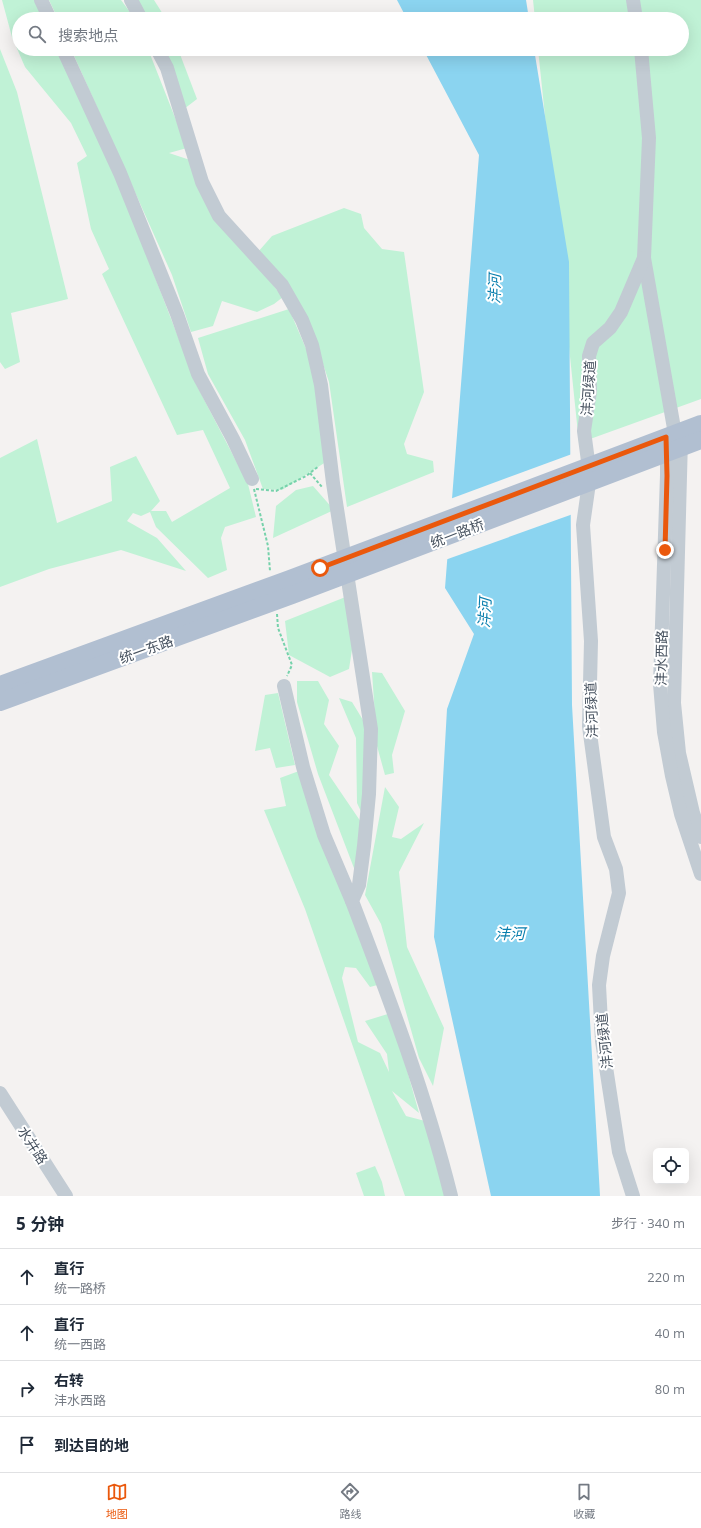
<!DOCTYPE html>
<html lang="zh">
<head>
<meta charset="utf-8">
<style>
	:root { --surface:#fff; --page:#f2f2f3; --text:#1f2937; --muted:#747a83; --line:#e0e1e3; --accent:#ea580c }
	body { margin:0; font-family:"Open Sans","Noto Sans SC",sans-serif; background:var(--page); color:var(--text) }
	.controls { position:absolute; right:12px; bottom:12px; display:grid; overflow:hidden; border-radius:6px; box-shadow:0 4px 16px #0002 }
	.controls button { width:36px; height:36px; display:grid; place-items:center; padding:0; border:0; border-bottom:1px solid var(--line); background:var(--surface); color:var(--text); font:20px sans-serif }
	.stop { position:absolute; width:12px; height:12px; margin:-9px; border:3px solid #ea580c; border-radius:50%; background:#fff }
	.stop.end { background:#ea580c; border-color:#fff; box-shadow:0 1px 4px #0008 }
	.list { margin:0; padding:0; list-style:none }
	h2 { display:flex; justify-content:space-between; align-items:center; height:52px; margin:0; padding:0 16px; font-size:17px }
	h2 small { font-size:13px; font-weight:400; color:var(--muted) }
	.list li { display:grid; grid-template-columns:26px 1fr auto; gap:12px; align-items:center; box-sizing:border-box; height:56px; padding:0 16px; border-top:1px solid var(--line) }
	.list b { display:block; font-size:15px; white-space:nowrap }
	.list p { margin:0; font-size:13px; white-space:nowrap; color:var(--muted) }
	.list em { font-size:13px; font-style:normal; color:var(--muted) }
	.icon { flex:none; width:22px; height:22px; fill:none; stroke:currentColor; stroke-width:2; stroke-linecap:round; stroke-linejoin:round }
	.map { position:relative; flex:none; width:701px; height:1196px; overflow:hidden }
	.search { position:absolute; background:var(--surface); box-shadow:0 4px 16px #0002; left:12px; right:12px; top:12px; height:44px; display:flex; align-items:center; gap:10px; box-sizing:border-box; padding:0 14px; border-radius:22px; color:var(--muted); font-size:15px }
	.sheet { height:276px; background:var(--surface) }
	nav { display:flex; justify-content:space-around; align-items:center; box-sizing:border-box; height:56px; border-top:1px solid var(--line); background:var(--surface); font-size:11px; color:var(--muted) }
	nav a { display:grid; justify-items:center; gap:2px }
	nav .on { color:var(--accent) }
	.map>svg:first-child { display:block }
</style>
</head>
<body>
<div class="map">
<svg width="701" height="1196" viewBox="0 0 701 1196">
	<rect width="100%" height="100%" fill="#f4f2f1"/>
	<g fill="#c0f2d6">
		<polygon points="2,0 39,0 47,19 19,19 19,49 60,49 119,184 197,386 248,484 256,517 225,527 221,538 227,570 208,578 156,527 150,512 141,516 133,513 127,521 157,538 186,571 121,550 49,569 0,587 0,458 37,439 57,523 112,501 110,467 136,456 160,501 151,511 166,511 172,522 230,488 203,430 177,435 102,274 109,269 91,229 77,163 87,156 71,123 25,67 12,37"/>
		<polygon points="49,0 121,0 135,19 58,19"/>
		<polygon points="133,0 154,0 166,19 145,19"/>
		<polygon points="533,0 701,0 701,399 579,443 538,49 682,49 682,19 535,19"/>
		<polygon points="0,49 17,92 68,299 11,313 20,362 5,369 0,362"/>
		<polygon points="71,49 148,49 187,148 169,153 190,160 226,228 283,297 274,304 257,312 222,301 213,326 191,332 172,275"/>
		<polygon points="161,49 178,49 197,99 184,109"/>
		<polygon points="344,208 361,214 364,228 382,249 404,252 424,392 404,444 407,454 433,461 434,472 347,507 329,382 319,352 258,252 272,236"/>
		<polygon points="289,309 313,365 329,460 282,490 263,489 245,440 208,374 198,338"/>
		<polygon points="313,486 334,510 273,538 276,506 296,490"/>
		<polygon points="348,596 355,630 349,669 330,677 289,655 285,621"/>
		<polygon points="372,672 382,673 405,711 392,755 394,773 385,775 377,746"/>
		<polygon points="297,681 318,681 329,700 324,724 339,746 329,775 363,825 357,876 318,774 297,702"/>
		<polygon points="278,693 295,765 276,768 270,748 255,751 265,695"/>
		<polygon points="339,698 352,702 366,725 365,820 357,803 356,738"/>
		<polygon points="299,771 381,984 370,987 356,968 345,967 342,978 358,1042 380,1053 389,1072 387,1054 365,1021 391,1013 419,1113 392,1091 406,1116 425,1121 450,1196 405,1196 305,909 264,810 286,806 280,778"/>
		<polygon points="385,787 399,807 392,837 401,839 424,823 399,872 407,947 444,1028 433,1086 419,1058 381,924 365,895"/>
		<polygon points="375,1166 382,1182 385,1196 364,1196 356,1173"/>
	</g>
	<g fill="#8bd4f0">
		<polygon points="397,0 526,0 529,19 407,19"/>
		<polygon points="423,49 534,49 569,262 572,705 600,1196 491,1196 434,937 447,709 474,634 445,588 479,155"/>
	</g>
	<polygon fill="#f4f2f1" points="572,454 573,514 445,560 450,499"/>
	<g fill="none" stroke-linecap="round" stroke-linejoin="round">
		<g stroke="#76d2ab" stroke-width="2" stroke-dasharray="3 2" stroke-linecap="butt">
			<polyline points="310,473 322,487"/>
			<polyline points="254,489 268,546 270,571"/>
			<polyline points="256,489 276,491 306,476 319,466"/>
			<polyline points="277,614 278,628 292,665 287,676"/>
		</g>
		<g stroke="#c2cbd3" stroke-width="14">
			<polyline points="41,0 50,19"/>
			<polyline points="131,0 141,19"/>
			<polyline points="633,0 636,19"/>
			<polyline points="63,49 120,173 177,314 198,374 233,439 252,479"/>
			<path d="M157,49L167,68L202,182L219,216L282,285L302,320L312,345L321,385L333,483L371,729L369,794L364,846L359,885L352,901C389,998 426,1095 451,1196"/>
			<polyline points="641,49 649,138 644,258 675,434"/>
			<polyline points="681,439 674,703 679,753 693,813 701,837"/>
			<polyline points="667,444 667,475 660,684 664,732 672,776 681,814 701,874"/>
			<polyline points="284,686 303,767 324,835 352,901"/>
			<polyline points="0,1093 66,1196"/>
			<polyline points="633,1196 619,1152 602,1041 599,985 603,956 619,893 616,869 604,837 589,726 591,641 583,525 590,476 584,431 590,391 589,356 593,343 610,328 621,312 644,258"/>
		</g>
		<g stroke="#b1bfd1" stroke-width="18">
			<polyline points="0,685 290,579 701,424"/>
			<polyline points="0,702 292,595 701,440"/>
		</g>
	</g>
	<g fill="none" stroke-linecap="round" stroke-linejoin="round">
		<polyline stroke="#ea580c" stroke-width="5" points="320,568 666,437 667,476 665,550"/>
	</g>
	<g text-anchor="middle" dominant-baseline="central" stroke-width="4" stroke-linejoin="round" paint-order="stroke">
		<g font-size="14" fill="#485360" stroke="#fff">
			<text transform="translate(588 388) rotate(-86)">沣河绿道</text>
			<text transform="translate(457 533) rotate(-21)">统一路桥</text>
			<text transform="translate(146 649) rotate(-20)">统一东路</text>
			<text transform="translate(661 658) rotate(-89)">沣水西路</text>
			<text transform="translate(591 710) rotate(-92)">沣河绿道</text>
			<text transform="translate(604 1041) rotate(-96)">沣河绿道</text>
			<text transform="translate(33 1145) rotate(57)">水井路</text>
		</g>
		<g font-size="15" font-style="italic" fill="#087ead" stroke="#fff">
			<text transform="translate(494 289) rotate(-89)">沣河</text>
			<text transform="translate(484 613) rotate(-87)">沣河</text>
			<text x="510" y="933">沣河</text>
		</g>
	</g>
</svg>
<div class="controls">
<button><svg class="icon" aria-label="locate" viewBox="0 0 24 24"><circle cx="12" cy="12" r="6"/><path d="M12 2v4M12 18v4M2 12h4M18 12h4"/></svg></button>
</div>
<div class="stop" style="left:320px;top:568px"></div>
<div class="stop end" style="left:665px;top:550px"></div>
<div class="search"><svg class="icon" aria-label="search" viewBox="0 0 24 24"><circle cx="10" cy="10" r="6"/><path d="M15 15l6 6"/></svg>搜索地点</div>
</div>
<section class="sheet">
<h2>5 分钟<small>步行 · 340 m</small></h2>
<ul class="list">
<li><svg class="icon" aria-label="ahead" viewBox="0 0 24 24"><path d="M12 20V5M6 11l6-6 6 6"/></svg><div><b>直行</b><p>统一路桥</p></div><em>220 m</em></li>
<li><svg class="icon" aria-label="ahead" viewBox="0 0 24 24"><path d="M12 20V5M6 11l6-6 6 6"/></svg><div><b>直行</b><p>统一西路</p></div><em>40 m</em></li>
<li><svg class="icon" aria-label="right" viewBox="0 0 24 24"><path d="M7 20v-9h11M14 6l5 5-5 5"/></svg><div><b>右转</b><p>沣水西路</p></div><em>80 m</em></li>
<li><svg class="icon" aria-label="arrive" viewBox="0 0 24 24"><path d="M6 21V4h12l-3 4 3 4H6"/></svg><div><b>到达目的地</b></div></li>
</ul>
</section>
<nav>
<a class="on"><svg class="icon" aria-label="map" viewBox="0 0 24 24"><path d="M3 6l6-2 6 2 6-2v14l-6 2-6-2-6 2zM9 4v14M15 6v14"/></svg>地图</a>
<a><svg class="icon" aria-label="directions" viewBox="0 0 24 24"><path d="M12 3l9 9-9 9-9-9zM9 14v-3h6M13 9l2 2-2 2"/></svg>路线</a>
<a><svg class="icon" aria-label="saved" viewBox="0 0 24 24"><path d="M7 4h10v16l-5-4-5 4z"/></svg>收藏</a>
</nav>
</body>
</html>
